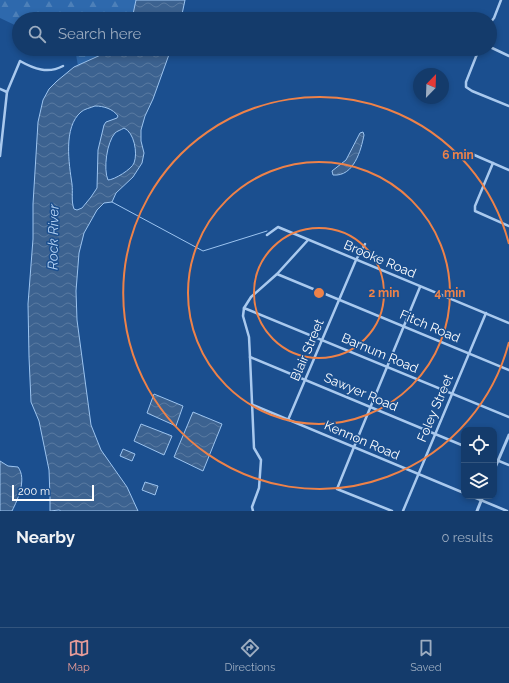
<!DOCTYPE html>
<html lang="en">
<head>
<meta charset="utf-8">
<style>
	:root { --surface:#143b6b; --page:#214673; --text:#f1f3f6; --muted:#9dadc1; --line:#33557e; --accent:#e69b98 }
	body { margin:0; font-family:Raleway,sans-serif; background:var(--page); color:var(--text) }
	.controls { position:absolute; right:12px; bottom:12px; display:grid; overflow:hidden; border-radius:8px; box-shadow:0 2px 6px #0003 }
	.controls button { width:36px; height:36px; display:grid; place-items:center; padding:0; border:0; border-bottom:1px solid var(--line); background:var(--surface); color:var(--text); font:20px sans-serif }
	.compass { position:absolute; left:413px; top:68px; width:36px; height:36px; border-radius:50%; background:var(--surface); box-shadow:0 2px 6px #0003; rotate:23deg }
	.scale { position:absolute; left:12px; bottom:10px; width:82px; box-sizing:border-box; padding-left:4px; border:2px solid #fff; border-top:0; font-size:11px; line-height:14px; white-space:nowrap; color:#fff; -webkit-text-stroke:3px #1b4f8f; paint-order:stroke }
	.list { margin:0; padding:0; list-style:none }
	h2 { display:flex; justify-content:space-between; align-items:center; height:52px; margin:0; padding:0 16px; font-size:17px }
	h2 small { font-size:13px; font-weight:400; color:var(--muted) }
	.icon { flex:none; width:22px; height:22px; fill:none; stroke:currentColor; stroke-width:2; stroke-linecap:round; stroke-linejoin:round }
	.map { position:relative; flex:none; width:509px; height:511px; overflow:hidden }
	.search { position:absolute; background:var(--surface); box-shadow:0 2px 6px #0003; left:12px; right:12px; top:12px; height:44px; display:flex; align-items:center; gap:10px; box-sizing:border-box; padding:0 14px; border-radius:22px; color:var(--muted); font-size:15px }
	.sheet { height:116px; background:var(--surface) }
	nav { display:flex; justify-content:space-around; align-items:center; box-sizing:border-box; height:56px; border-top:1px solid var(--line); background:var(--surface); font-size:11px; color:var(--muted) }
	nav a { display:grid; justify-items:center; gap:2px }
	nav .on { color:var(--accent) }
	.map>svg:first-child { display:block }
</style>
</head>
<body>
<div class="map">
<svg width="509" height="511" viewBox="0 0 509 511">
	<defs>
		<pattern id="forest-firs" width="22" height="20" patternUnits="userSpaceOnUse"><rect width="22" height="20" fill="#2e69ad"/><path d="M5 1l3.5 6h-7zM16 11l3.5 6h-7z" fill="#4d80b9"/></pattern>
		<pattern id="water-waves" width="16" height="10" patternUnits="userSpaceOnUse"><rect width="16" height="10" fill="#3c6290"/><path d="M0 5q4-4 8 0t8 0" fill="none" stroke="#597aa1"/></pattern>
	</defs>
	<rect width="100%" height="100%" fill="#1b4f8f"/>
	<g fill="url(#forest-firs)">
		<polygon points="0,0 136,0 132,19 19,19 19,27 0,18"/>
		<polygon points="75,49 114,49 78,66"/>
	</g>
	<g fill="url(#water-waves)" stroke="#9cc4f0" fill-rule="evenodd">
		<polygon points="136,0 185,0 181,19 132,19"/>
		<path d="M114,49H171L153,99L145,116L141,130V141L144,153L142,163L133,177L116,193L112,202L104,203L97,210L84,233L79,253L76,291L77,320L91,425L101,450L127,487L138,511H61L59,510L50,511V497L49,470L39,421L31,402L29,357L28,304L33,239V204L38,122L43,100L49,89L57,81L74,67ZM95,106C104,106 113,109 118,116L117,118L106,122L104,125L98,150L97,188L91,197L82,208L77,210L74,209C71,201 73,193 72,184C69,164 63,127 81,112C84,109 90,108 95,106ZM124,128C134,132 138,153 134,163C132,169 114,180 108,180C103,169 107,142 115,133C117,131 121,130 124,128Z"/>
		<path d="M363,132L364,135C361,150 354,177 333,175L332,171L346,160L360,133Z"/>
		<polygon points="154,394 183,406 176,426 147,413"/>
		<polygon points="193,412 222,424 203,471 174,457"/>
		<polygon points="141,424 172,436 164,455 134,441"/>
		<polygon points="123,449 135,454 132,461 120,456"/>
		<path d="M0,461L8,466L18,467C27,479 18,499 12,511H0Z"/>
		<polygon points="145,482 158,486 155,495 142,490"/>
	</g>
	<g fill="none" stroke-linecap="round" stroke-linejoin="round">
		<polyline stroke="#9cc4f0" stroke-width="1" points="112,202 203,251 267,231"/>
		<g stroke="#a9c9ee" stroke-width="2.5">
			<polyline points="490,23 494,18 501,0"/>
			<polyline points="490,47 509,56"/>
			<polyline points="479,49 466,82 466,87 472,91 509,106"/>
			<polyline points="0,89 7,92"/>
			<polyline points="472,154 509,170"/>
			<path d="M0,156L7,92L20,61C34,69 48,74 63,66"/>
			<polyline points="493,163 475,206 475,211 509,226"/>
			<polyline points="267,235 278,227 509,323"/>
			<polyline points="277,274 509,370"/>
			<polyline points="244,308 509,417"/>
			<polyline points="250,357 464,446"/>
			<polyline points="253,405 464,493"/>
			<polyline points="288,420 356,260 365,244"/>
			<polyline points="494,459 509,465"/>
			<polyline points="471,496 507,511"/>
			<polyline points="253,511 252,507 259,488 261,460 254,448 250,357 249,337 243,316 244,308 251,297 277,274 308,240"/>
			<polyline points="392,511 337,489 354,447 420,287"/>
			<polyline points="403,511 486,313"/>
		</g>
		<g stroke="#a9c9ee" stroke-width="3">
			<polyline points="494,470 509,435"/>
			<polyline points="477,511 483,496"/>
		</g>
	</g>
	<g fill="none" stroke="#ee8249" stroke-width="2">
		<circle cx="319" cy="293" r="65"/>
		<circle cx="319" cy="293" r="131"/>
		<path d="M509 342A196 196 0 1 1 509 244"/>
	</g>
	<g text-anchor="middle" dominant-baseline="central" stroke-width="3" stroke-linejoin="round" paint-order="stroke">
		<g font-size="13" fill="#fff" stroke="#1b4f8f">
			<text transform="translate(380 259) rotate(23)">Brooke Road</text>
			<text transform="translate(430 326) rotate(23)">Fitch Road</text>
			<text transform="translate(307 350) rotate(-67)">Blair Street</text>
			<text transform="translate(380 353) rotate(23)">Barnum Road</text>
			<text transform="translate(361 392) rotate(23)">Sawyer Road</text>
			<text transform="translate(435 408) rotate(-67)">Foley Street</text>
			<text transform="translate(362 440) rotate(23)">Kennon Road</text>
		</g>
		<g font-size="14" font-style="italic" fill="#b5d3f5" stroke="#1b4f8f">
			<text transform="translate(53 237) rotate(-89)">Rock River</text>
		</g>
	</g>
	<circle cx="319" cy="293" r="6" fill="#ee8249" stroke="#1b4f8f" stroke-width="2"/>
	<g font-size="12" text-anchor="middle" font-weight="bold" fill="#ee8249" stroke="#1b4f8f" stroke-width="3" stroke-linejoin="round" paint-order="stroke">
		<text x="458" y="159">6 min</text>
		<text x="384" y="297">2 min</text>
		<text x="450" y="297">4 min</text>
	</g>
</svg>
<div class="controls">
<button><svg class="icon" aria-label="locate" viewBox="0 0 24 24"><circle cx="12" cy="12" r="6"/><path d="M12 2v4M12 18v4M2 12h4M18 12h4"/></svg></button>
<button><svg class="icon" aria-label="layers" viewBox="0 0 24 24"><path d="M12 4l9 5-9 5-9-5zM3 14l9 5 9-5"/></svg></button>
</div>
<svg class="compass" viewBox="-18 -18 36 36"><path d="M0-13l5 13h-10z" fill="#e53935"/><path d="M0 13l5-13h-10z" fill="#9dadc1"/></svg>
<div class="scale">200 m</div>
<div class="search"><svg class="icon" aria-label="search" viewBox="0 0 24 24"><circle cx="10" cy="10" r="6"/><path d="M15 15l6 6"/></svg>Search here</div>
</div>
<section class="sheet">
<h2>Nearby<small>0 results</small></h2>
<ul class="list">
</ul>
</section>
<nav>
<a class="on"><svg class="icon" aria-label="map" viewBox="0 0 24 24"><path d="M3 6l6-2 6 2 6-2v14l-6 2-6-2-6 2zM9 4v14M15 6v14"/></svg>Map</a>
<a><svg class="icon" aria-label="directions" viewBox="0 0 24 24"><path d="M12 3l9 9-9 9-9-9zM9 14v-3h6M13 9l2 2-2 2"/></svg>Directions</a>
<a><svg class="icon" aria-label="saved" viewBox="0 0 24 24"><path d="M7 4h10v16l-5-4-5 4z"/></svg>Saved</a>
</nav>
</body>
</html>
